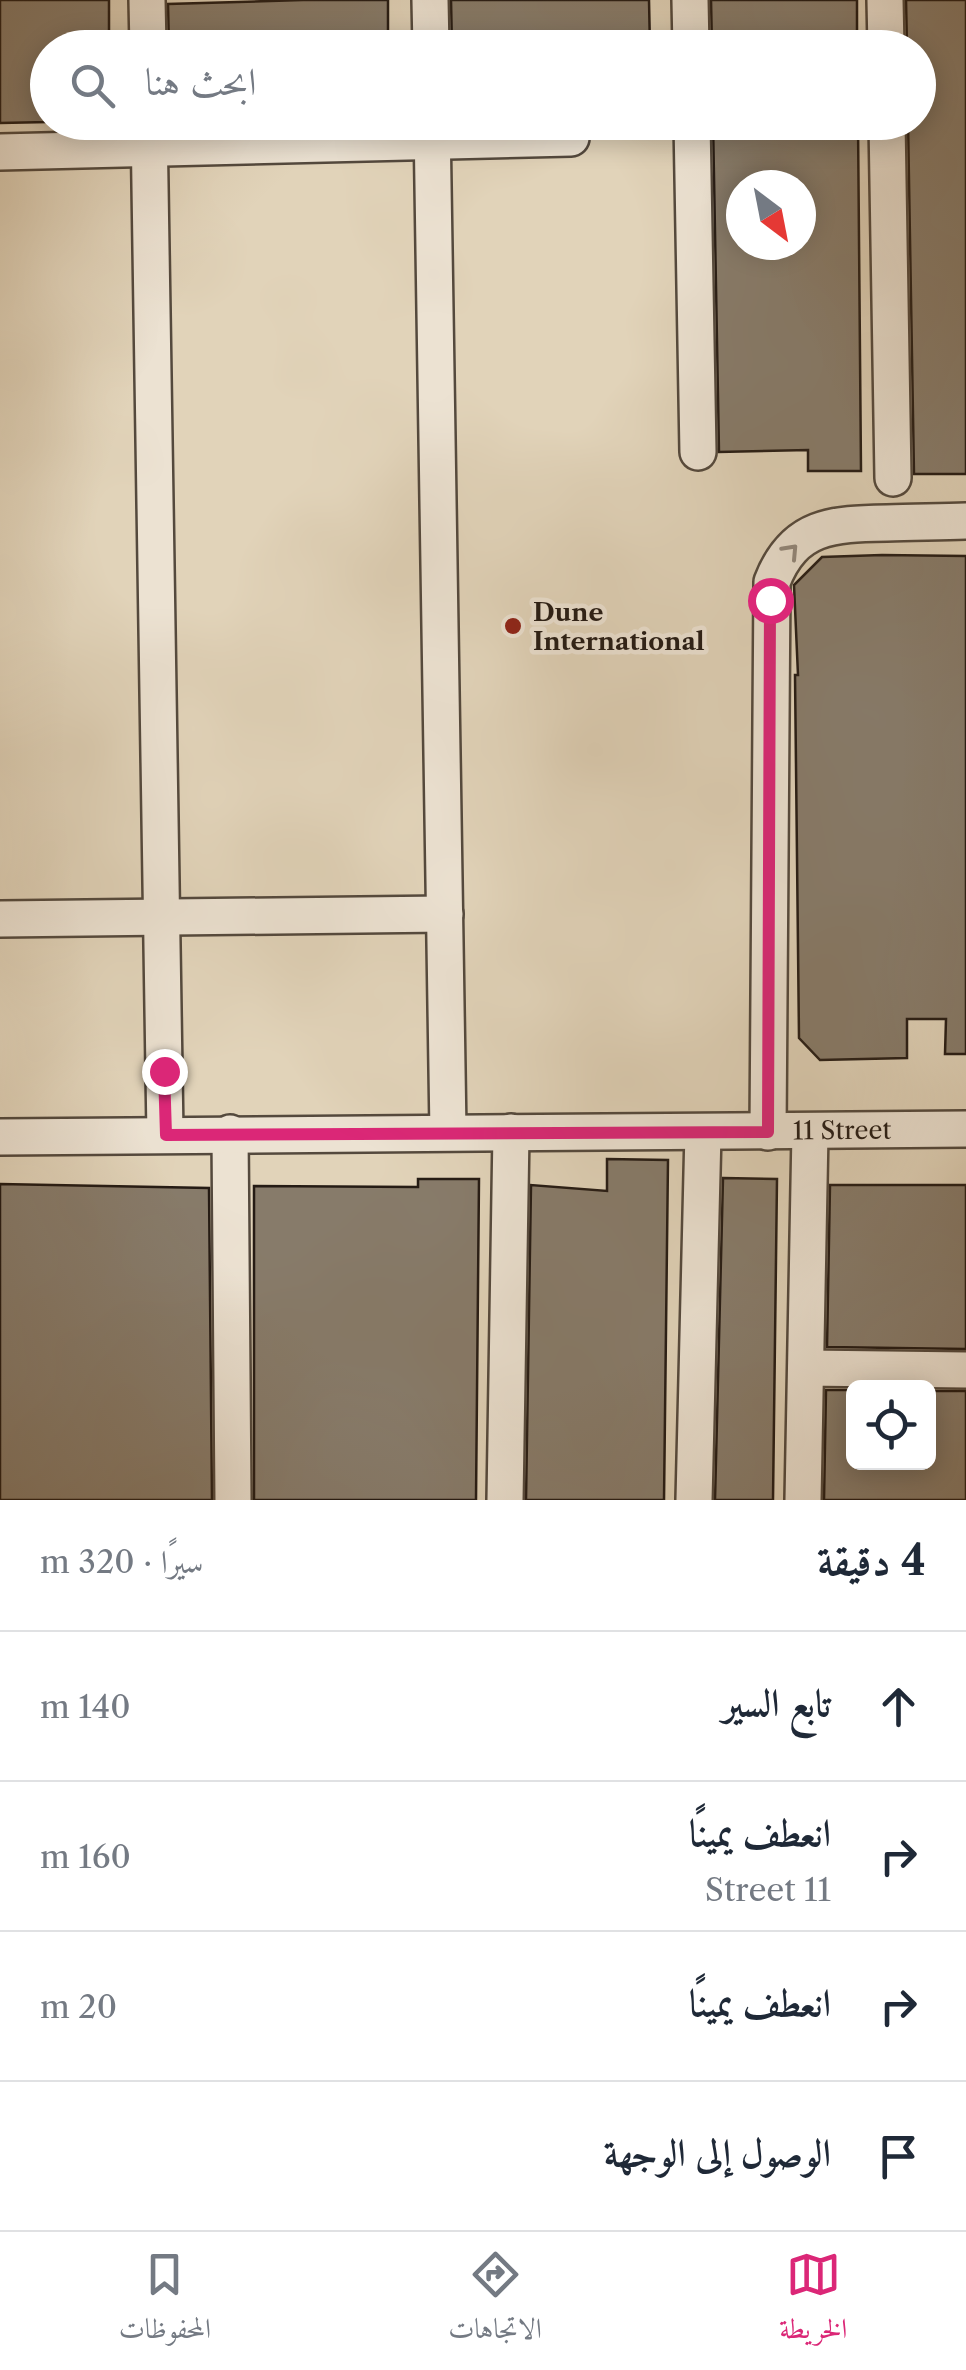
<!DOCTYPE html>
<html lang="ar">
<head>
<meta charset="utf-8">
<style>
	:root { --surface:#fff; --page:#f6f6f7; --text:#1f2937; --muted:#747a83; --line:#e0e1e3; --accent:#db2777 }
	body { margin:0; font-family:"Libre Caslon Text",Amiri,serif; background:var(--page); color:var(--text); direction:rtl }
	.controls { position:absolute; right:30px; bottom:30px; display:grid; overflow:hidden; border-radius:15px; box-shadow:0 5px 25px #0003 }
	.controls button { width:90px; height:90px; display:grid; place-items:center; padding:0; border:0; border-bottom:2px solid var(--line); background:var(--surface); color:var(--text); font:50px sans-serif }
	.compass { position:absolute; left:726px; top:170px; width:90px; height:90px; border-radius:50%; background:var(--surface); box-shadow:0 5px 25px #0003; rotate:148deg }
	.stop { position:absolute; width:30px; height:30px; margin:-22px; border:8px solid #db2777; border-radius:50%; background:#fff }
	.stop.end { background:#db2777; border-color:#fff; box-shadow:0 2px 10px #0008 }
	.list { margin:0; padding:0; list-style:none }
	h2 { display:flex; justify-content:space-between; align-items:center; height:130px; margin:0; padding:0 40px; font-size:42px }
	h2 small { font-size:32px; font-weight:400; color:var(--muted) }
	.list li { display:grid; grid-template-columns:65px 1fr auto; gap:30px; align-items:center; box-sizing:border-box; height:150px; padding:0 40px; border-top:2px solid var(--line) }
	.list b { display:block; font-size:38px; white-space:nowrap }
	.list p { margin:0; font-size:32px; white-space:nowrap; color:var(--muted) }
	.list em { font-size:32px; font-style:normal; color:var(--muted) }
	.icon { flex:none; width:55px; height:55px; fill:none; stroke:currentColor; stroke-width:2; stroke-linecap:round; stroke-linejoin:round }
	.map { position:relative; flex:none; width:966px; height:1500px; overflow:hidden; direction:ltr }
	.search { position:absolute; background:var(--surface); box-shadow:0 5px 25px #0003; left:30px; right:30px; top:30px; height:110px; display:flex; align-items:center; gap:25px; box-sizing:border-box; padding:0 35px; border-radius:55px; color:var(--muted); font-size:38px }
	.sheet { height:730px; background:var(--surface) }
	nav { display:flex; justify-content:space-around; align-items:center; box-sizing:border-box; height:140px; border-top:2px solid var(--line); background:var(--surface); font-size:28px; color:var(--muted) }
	nav a { display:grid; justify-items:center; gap:5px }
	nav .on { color:var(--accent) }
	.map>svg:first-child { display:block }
</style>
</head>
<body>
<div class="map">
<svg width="966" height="1500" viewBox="0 0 966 1500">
	<rect width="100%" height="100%" fill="#e1d3b9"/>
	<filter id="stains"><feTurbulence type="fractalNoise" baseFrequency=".002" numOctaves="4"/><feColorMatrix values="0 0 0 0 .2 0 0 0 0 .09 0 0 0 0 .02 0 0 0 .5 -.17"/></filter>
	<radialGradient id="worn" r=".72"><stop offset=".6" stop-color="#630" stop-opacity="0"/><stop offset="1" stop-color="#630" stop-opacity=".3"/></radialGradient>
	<g fill="#877b6a" stroke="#251b14" stroke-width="2.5" fill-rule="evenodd">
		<polygon points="0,0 109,0 109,48 48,48 48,122 0,123"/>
		<polygon points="303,0 388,0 388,48 169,48 168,4"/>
		<polygon points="451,0 649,0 650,48 452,48"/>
		<polygon points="711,0 857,0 857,48 712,48"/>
		<polygon points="906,0 966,0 966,474 914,474 908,122 918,122 918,48 907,48"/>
		<path d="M713,122H858L861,471H808V450L719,452ZM741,185H801V245H741Z"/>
		<polygon points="882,555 966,556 966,1054 945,1054 946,1019 907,1019 907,1058 820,1060 799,1038 795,675 798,675 794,585 822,557"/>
		<polygon points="607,1159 668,1160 664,1500 526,1500 531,1185 607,1191"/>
		<polygon points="723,1178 777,1179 773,1500 715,1500"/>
		<polygon points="418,1179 479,1179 476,1500 254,1500 254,1186 418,1187"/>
		<polygon points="0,1184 209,1188 212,1500 0,1500"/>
		<polygon points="830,1185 966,1185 966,1349 827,1347"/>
		<polygon points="826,1390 854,1390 854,1462 928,1462 928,1391 966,1391 966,1500 824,1500"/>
	</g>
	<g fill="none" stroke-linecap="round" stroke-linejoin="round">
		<g stroke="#54493d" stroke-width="40">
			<g id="minor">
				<polyline points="147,0 148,48"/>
				<polyline points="430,0 431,48"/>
				<polyline points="690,0 691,48"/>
				<polyline points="885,0 886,48"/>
				<polyline points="149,122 165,1135"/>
				<polyline points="432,122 448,1132"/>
				<polyline points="692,122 698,452"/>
				<polyline points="887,122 893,478"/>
				<polyline points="0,152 571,138"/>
				<polyline points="0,919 445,914"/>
				<path d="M768,1132L772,582C794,525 832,524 887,523C913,522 940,522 966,521"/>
				<polyline points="230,1133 233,1500"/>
				<path id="s1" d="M0,1137L966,1129"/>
				<polyline points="806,1368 966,1370"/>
				<polyline points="505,1500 511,1132"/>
				<polyline points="694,1500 703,1132"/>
				<polyline points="803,1500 810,1132"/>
			</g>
		</g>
		<use href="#minor" stroke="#ece2d2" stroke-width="35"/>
	</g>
	<defs><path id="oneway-chevron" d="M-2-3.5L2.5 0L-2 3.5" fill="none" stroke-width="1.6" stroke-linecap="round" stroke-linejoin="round" transform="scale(2.5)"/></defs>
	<use stroke="#92887c" href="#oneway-chevron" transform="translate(791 551) rotate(-47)"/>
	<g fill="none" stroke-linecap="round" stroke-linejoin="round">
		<polyline stroke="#db2777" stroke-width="12" points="164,1071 166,1135 768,1132 770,600"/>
	</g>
	<circle fill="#8f2418" stroke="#ece2d2" stroke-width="4" cx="513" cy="626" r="10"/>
	<g text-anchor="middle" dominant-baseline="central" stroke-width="9" stroke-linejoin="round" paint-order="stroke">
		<g font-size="25" font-weight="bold" fill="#251b14" stroke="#ece2d2" text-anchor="start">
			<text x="533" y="612">Dune<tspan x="533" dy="29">International</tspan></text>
		</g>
		<g font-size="25" fill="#251b14" stroke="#ece2d2">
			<text stroke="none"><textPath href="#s1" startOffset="842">11 Street</textPath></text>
		</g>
	</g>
	<rect width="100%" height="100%" filter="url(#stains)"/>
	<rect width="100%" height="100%" fill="url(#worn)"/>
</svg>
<div class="controls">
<button><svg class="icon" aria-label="locate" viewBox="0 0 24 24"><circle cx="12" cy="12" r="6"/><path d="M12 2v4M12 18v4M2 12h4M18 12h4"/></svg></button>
</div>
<svg class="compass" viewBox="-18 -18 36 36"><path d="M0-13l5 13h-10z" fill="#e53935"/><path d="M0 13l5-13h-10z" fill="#747a83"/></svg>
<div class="stop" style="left:770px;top:600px"></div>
<div class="stop end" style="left:164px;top:1071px"></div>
<div class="search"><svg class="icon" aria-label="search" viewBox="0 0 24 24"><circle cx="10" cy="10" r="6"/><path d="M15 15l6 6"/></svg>ابحث هنا</div>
</div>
<section class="sheet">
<h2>4 دقيقة<small>سيرًا · 320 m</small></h2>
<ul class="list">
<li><svg class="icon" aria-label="ahead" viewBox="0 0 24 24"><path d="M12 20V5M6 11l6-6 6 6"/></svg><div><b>تابع السير</b></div><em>140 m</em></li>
<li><svg class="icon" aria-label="right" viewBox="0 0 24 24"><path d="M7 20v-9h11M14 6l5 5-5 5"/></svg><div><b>انعطف يمينًا</b><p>11 Street</p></div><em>160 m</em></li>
<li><svg class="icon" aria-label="right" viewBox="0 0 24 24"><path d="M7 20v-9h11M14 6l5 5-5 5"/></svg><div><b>انعطف يمينًا</b></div><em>20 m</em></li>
<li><svg class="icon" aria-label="arrive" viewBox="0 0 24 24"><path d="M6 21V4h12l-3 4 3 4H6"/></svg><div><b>الوصول إلى الوجهة</b></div></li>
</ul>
</section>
<nav>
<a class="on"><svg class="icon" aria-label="map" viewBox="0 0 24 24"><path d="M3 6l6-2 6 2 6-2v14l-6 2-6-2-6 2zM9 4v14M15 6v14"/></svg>الخريطة</a>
<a><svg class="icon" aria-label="directions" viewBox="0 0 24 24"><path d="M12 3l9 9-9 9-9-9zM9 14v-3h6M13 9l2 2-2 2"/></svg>الاتجاهات</a>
<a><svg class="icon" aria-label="saved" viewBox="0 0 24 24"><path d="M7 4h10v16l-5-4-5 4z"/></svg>المحفوظات</a>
</nav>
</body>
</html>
